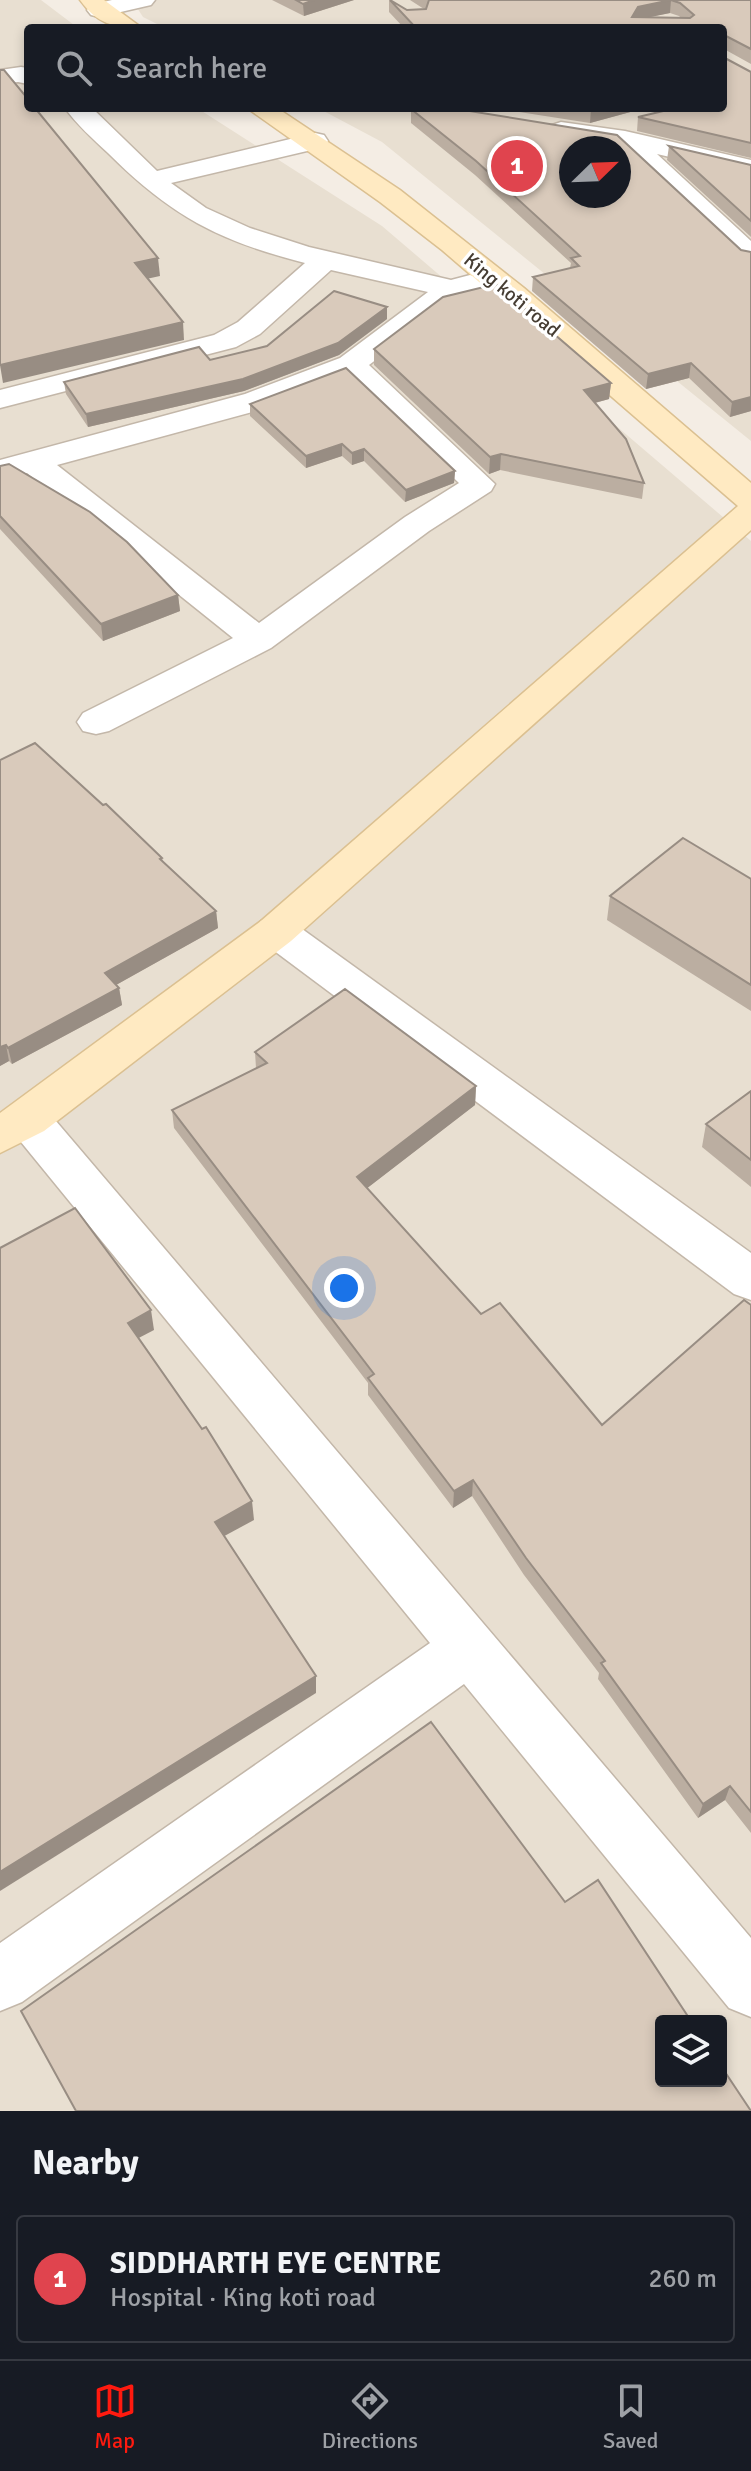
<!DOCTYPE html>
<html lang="en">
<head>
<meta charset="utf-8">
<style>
	:root { --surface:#171b24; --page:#242831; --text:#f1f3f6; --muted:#9ea1a6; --line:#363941; --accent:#ff1a0f }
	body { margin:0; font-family:Signika,sans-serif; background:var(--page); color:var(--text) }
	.controls { position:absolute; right:24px; bottom:24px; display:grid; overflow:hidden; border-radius:8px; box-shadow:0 4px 12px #0003 }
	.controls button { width:72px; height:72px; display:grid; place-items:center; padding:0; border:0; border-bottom:2px solid var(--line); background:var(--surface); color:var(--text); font:40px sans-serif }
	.compass { position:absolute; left:559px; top:136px; width:72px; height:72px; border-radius:50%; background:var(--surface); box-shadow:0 4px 12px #0003; rotate:67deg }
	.you { position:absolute; left:344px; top:1288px; width:28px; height:28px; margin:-20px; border:6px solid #fff; border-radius:50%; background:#1a73e8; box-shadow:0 0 0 12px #1a73e833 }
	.badge { display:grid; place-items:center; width:52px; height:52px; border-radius:50%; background:var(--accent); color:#fff; font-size:26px; font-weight:700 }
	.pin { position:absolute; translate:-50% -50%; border:4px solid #fff; box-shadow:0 2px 8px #0006 }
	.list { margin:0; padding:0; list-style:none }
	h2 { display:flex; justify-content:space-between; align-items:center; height:104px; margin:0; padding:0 32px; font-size:34px }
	h2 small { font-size:26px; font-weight:400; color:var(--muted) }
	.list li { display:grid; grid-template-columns:52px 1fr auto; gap:24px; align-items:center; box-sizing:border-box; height:128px; margin:0 16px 16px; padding:0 16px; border:2px solid var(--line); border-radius:8px }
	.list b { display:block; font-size:30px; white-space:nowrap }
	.list p { margin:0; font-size:26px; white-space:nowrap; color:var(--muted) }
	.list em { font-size:26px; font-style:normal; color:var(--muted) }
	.icon { flex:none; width:44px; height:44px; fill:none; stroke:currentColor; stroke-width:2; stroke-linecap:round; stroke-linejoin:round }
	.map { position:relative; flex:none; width:751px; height:2111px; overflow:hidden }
	.search { position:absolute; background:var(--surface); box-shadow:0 4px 12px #0003; left:24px; right:24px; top:24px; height:88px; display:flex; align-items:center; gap:20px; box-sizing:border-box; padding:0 28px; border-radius:8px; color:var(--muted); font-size:30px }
	.sheet { height:248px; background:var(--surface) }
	nav { display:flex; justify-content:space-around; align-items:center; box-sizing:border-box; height:112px; border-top:2px solid var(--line); background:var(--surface); font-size:22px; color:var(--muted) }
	nav a { display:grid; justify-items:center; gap:4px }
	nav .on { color:var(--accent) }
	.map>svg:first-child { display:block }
</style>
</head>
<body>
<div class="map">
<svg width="751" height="2111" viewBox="0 0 751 2111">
	<rect width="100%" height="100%" fill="#f4ede4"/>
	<g fill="#e8dfd1" fill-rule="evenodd">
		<path d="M0,0H41L78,28H28V108H197L382,226L751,541V2111H0ZM661,2021H721V2081H661Z"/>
		<path d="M132,0H751V441L382,142L318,108H723V28H165L143,17ZM571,148H619V196H571Z"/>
	</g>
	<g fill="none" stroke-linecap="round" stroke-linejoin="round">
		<g stroke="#c3b7a9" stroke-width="3">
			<g id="street">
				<polygon points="112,0 155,0 151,5 99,17 91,15 87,10 91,5"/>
				<polygon points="21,67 28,68 28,84 18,82 0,84 0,70"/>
				<path d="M65,108H92L157,171L315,133L324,135L328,141L324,147L171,183L206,208L250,228L309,247L451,280L470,275L480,278L484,284L480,290L461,295L369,365L495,484L491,491L429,531L271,648L109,731L96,734L83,731L77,722L83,713L233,638L27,473L0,480V460L245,394L340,358L428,292L331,270L260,334L236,347L0,408V390L214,335L238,322L305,263C219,241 171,216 108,153C93,139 77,125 65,108ZM347,376L459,483L405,517L259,623L57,465L267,408Z"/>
				<polygon points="561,122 625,131 751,160 751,176 657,154 751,241 751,264 741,262 617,146 552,135 548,130 552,125"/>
				<polygon points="276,916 291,921 751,1253 751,1300 734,1294 261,941 255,931 261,921"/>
				<polygon points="28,1101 44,1107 751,1938 751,2017 729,2008 464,1684 22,2002 0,2011 0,1943 430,1643 12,1131 5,1119 12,1107"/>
			</g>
		</g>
		<g stroke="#dbc091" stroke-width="3">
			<g id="secondary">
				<path d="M80,0H104L142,28C114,28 97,24 80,0Z"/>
				<polygon points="247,108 277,108 400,190 524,288 751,483 751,530 291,941 44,1131 0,1153 0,1113 261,921 738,506 442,250 380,202"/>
			</g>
		</g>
		<use href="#street" fill="#fff" fill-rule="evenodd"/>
		<use href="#secondary" fill="#ffeac2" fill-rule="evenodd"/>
	</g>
	<g fill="#bbaea1" fill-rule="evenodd">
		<polygon points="272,0 354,0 304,16"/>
		<path d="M389,0L407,10L424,9L410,0H751V64L724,49L723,28H404L389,12ZM670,13L679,16L681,18L649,17Z"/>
		<polygon points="751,72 751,158 637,131 638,117 723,108"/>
		<polygon points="493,108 645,108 590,123"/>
		<polygon points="411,109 741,250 751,252 751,411 730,417 689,378 646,389 532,291 533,277 570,268 571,263 475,175 411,123"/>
		<polygon points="669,146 751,165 751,237 667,160"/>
		<polygon points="387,319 339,355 244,391 88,427 66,394 64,382 210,360"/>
		<polygon points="374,349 611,383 609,399 595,403 644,483 642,499 500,470 489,474 374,365"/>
		<polygon points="250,404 455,471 454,483 405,502 364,461 352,465 342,456 306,468 250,416"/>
		<polygon points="0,466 178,595 180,611 103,641 0,529"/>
		<polygon points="0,760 103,805 162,858 163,862 216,911 218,928 116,985 119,988 122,1005 12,1064 9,1061 0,1066"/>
		<polygon points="751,879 751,1011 607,920 610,896"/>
		<polygon points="255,1052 476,1086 475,1105 367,1188 481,1314 602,1425 751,1305 751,1833 725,1800 698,1818 598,1679 599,1673 524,1575 472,1496 453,1508 368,1395 368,1383 174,1128 172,1110 256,1068"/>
		<polygon points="751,1091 751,1187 702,1147 706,1124"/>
		<polygon points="565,1902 751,2111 76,2111 21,2011"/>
	</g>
	<g fill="#988d83">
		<polygon points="314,0 354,0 304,16 303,4"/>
		<polygon points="671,0 670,13 636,20 632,17 638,7"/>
		<polygon points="726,36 724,49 723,50 723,38"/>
		<polygon points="596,108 645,108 590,123 591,109"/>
		<polygon points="158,258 160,276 137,281 135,263"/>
		<polygon points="387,307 387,319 339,355 244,391 88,427 86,414"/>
		<polygon points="183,322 184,340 3,383 0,365"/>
		<polygon points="691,363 689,378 646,389 648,374"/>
		<polygon points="611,383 609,399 583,406 584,390"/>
		<polygon points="751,397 751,411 730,417 732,402"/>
		<polygon points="342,444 342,456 306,468 306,456"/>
		<polygon points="364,449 364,461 352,465 352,453"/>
		<polygon points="501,454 500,470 489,474 490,457"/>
		<polygon points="455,471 454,483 405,502 406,490"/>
		<polygon points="178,595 180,611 103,641 101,624"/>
		<polygon points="216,911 218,928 107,990 105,973"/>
		<polygon points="119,988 122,1005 12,1064 8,1048"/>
		<polygon points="6,1045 9,1061 0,1066 0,1047"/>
		<polygon points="476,1086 475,1105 357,1196 357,1177"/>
		<polygon points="151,1310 154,1330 131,1342 128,1323"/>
		<polygon points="473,1480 472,1496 453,1508 454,1491"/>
		<polygon points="252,1501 254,1520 217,1540 215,1522"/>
		<polygon points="316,1676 316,1693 0,1891 0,1872"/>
		<polygon points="730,1786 725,1800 698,1818 703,1804"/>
	</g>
	<g fill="#d9cabb" stroke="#988d83" stroke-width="2" fill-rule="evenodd">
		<polygon points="296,0 314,0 303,4"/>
		<path d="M390,0L407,10L426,9L429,0H751V49L726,36L723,38V28H416ZM671,0L680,3L694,15L690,18L632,17L638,7Z"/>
		<polygon points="723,57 751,72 751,143 638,117 676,108 723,108"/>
		<polygon points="0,70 4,70 28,99 28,108 35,108 158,258 135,263 183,322 0,365"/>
		<path d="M415,108H451L617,135L741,250L751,252V397L732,402L691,363L648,374L533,277L579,266L571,258L580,256L476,161L411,109ZM571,148H619V196H571Z"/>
		<polygon points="669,146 751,165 751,221"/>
		<polygon points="496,284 611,383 584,390 626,439 644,483 501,454 490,457 374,349 443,297"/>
		<polygon points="334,291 387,307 338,343 243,379 86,414 64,382 199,347 210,360 267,346"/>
		<polygon points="346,368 455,471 406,490 364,449 352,453 342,444 306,456 250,404"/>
		<polygon points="9,464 90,512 127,542 178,595 101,624 0,516 0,466"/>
		<polygon points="35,743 103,805 106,804 162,858 160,859 216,911 105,973 119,988 8,1048 6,1045 0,1047 0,760"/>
		<polygon points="683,838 751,879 751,985 610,896"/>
		<polygon points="345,989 476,1086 357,1177 481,1314 500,1303 602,1425 744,1300 751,1305 751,1812 730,1786 703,1804 601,1663 605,1661 526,1558 473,1480 454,1491 368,1378 374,1374 172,1110 267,1063 255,1052"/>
		<polygon points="751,1091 751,1160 706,1124"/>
		<polygon points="75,1208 151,1310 128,1323 202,1429 206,1427 252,1501 215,1522 316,1676 0,1872 0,1248"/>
		<polygon points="431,1722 565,1902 598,1880 691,2021 661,2021 661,2081 721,2081 721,2066 751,2111 76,2111 21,2011"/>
	</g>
	<g text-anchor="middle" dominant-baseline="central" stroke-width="7" stroke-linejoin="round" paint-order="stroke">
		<g font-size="20" fill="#463d33" stroke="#fff">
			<text transform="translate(512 295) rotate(40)">King koti road</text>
		</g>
	</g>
</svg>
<div class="controls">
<button><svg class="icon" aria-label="layers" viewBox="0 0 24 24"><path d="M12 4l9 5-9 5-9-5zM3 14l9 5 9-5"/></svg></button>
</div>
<svg class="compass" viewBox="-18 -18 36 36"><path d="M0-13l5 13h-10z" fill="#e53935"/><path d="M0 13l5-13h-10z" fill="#9ea1a6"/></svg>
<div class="you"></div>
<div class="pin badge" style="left:517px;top:166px;background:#e0444e">1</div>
<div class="search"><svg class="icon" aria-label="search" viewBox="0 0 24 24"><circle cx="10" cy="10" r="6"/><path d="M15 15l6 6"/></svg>Search here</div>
</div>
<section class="sheet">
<h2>Nearby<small></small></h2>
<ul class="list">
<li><span class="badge" style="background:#e0444e">1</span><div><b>SIDDHARTH EYE CENTRE</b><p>Hospital · King koti road</p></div><em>260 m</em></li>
</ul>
</section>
<nav>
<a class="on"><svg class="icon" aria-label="map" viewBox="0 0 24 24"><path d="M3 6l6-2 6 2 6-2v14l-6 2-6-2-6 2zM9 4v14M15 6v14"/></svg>Map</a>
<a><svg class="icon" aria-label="directions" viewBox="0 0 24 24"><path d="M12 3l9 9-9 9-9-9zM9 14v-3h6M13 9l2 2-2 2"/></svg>Directions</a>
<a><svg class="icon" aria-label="saved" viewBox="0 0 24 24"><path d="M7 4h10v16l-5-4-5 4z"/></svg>Saved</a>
</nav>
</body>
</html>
